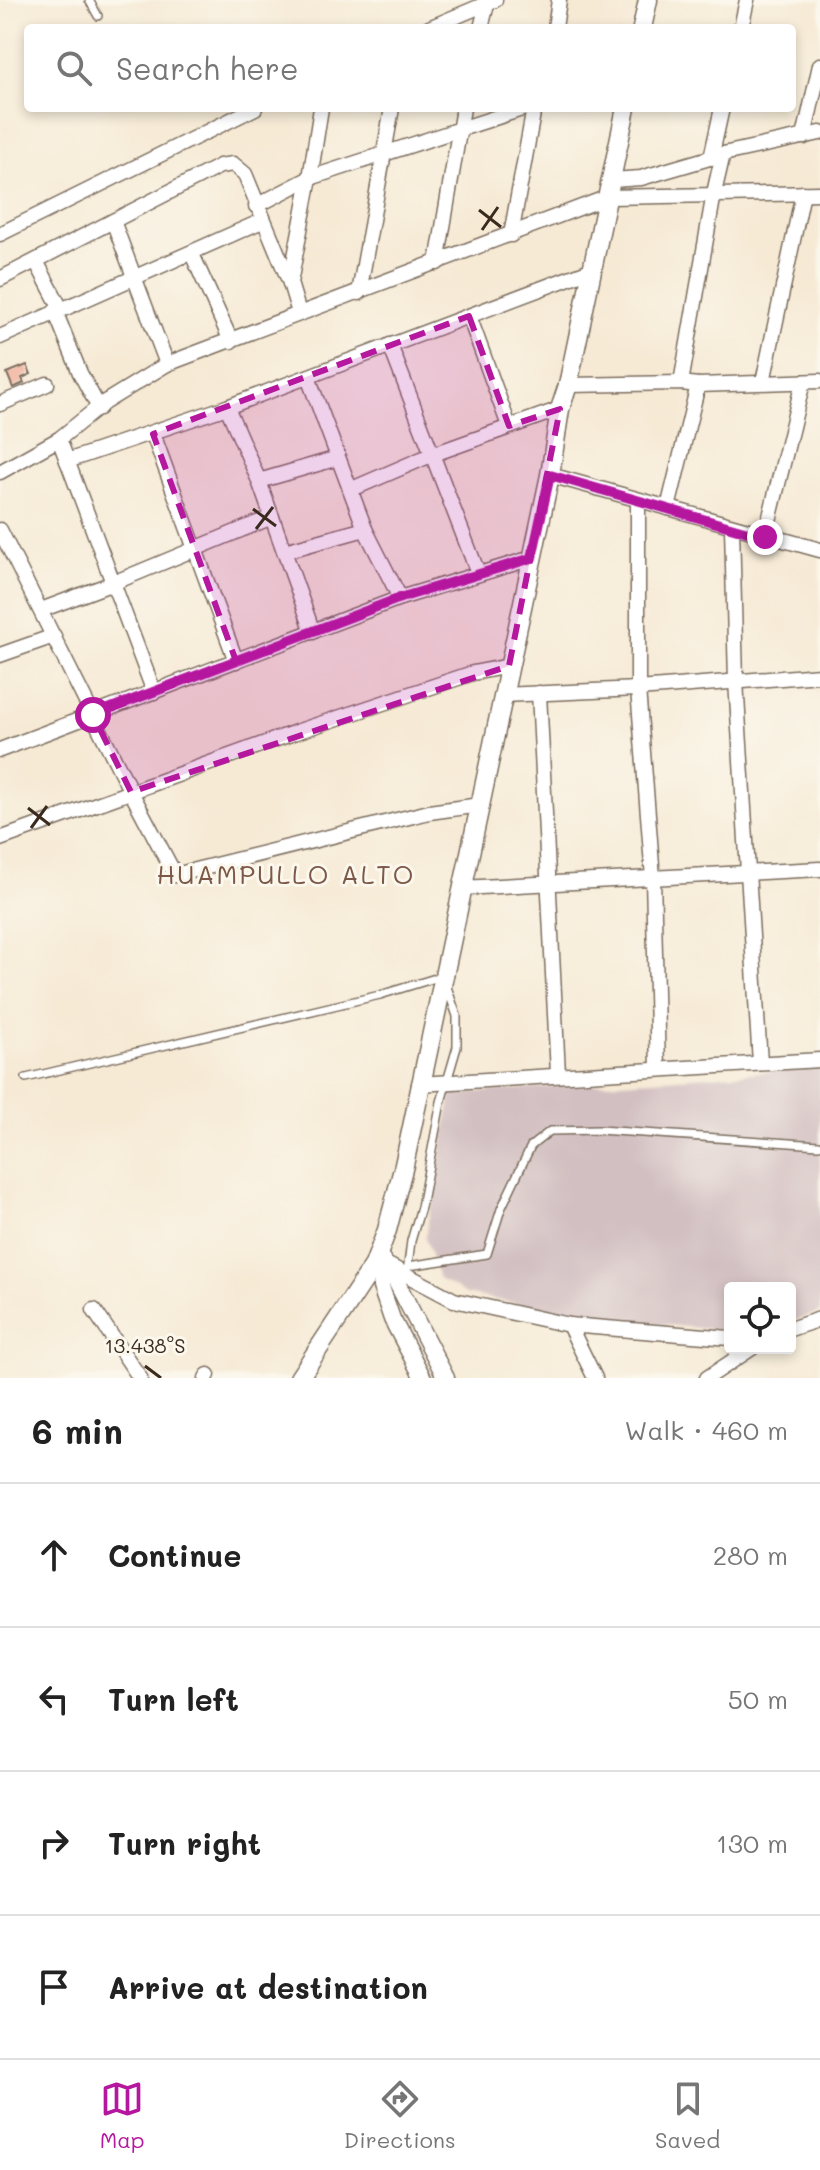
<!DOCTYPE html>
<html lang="en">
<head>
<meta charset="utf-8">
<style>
	:root { --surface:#fff; --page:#f2f2f2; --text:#222; --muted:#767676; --line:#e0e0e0; --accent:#b5179e }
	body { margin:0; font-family:Mali,sans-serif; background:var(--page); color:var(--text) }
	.controls { position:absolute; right:24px; bottom:24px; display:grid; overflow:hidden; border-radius:8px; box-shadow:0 4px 12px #0003 }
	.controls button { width:72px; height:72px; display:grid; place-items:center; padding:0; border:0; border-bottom:2px solid var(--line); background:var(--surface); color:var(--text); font:40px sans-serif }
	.stop { position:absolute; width:24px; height:24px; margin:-18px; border:6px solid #b5179e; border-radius:50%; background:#fff }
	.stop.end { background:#b5179e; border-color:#fff; box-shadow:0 2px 8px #0008 }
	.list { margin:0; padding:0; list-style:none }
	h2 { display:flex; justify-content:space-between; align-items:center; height:104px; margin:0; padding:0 32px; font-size:34px }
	h2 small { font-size:26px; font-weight:400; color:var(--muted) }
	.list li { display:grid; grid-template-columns:52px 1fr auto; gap:24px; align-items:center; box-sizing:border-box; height:144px; padding:0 32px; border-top:2px solid var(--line) }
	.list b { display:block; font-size:30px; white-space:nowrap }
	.list em { font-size:26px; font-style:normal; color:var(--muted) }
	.icon { flex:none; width:44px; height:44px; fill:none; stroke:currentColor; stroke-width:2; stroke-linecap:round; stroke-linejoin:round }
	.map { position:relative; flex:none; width:820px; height:1378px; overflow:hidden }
	.search { position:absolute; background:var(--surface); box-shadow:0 4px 12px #0003; left:24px; right:24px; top:24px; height:88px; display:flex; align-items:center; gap:20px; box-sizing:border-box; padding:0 28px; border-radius:8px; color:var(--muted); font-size:30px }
	.sheet { height:680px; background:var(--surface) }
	nav { display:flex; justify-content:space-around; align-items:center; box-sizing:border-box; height:112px; border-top:2px solid var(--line); background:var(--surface); font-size:22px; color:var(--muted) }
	nav a { display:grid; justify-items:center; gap:4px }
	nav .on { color:var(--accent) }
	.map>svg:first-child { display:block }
</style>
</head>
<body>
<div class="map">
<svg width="820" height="1378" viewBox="0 0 820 1378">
	<rect width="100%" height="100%" fill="#fbf7ec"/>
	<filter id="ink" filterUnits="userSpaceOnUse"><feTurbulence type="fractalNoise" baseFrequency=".0125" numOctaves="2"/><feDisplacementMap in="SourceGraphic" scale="16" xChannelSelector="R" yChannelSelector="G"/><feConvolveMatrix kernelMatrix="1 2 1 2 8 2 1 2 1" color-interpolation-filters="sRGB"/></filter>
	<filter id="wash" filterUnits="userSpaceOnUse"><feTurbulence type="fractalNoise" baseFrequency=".006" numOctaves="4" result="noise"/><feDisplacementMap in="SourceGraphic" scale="32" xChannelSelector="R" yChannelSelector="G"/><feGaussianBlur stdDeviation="1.8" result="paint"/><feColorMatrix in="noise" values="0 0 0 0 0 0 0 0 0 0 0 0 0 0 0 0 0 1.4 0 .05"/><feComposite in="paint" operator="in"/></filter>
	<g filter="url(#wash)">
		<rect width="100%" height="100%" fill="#f6ead5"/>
		<polygon fill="#d2bfc1" points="820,1068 820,1312 790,1322 790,1288 730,1288 730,1331 594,1318 466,1294 439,1279 425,1237 452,1094"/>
		<g id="blocks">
			<polygon fill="#f2ac97" points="27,365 31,374 22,378 24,383 13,388 7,373"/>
		</g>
	</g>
	<g filter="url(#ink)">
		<use href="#blocks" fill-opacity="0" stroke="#7c6d5e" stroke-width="2"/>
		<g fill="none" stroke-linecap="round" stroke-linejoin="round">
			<g stroke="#7c6d5e" stroke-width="10">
				<g id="service">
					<polyline points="89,0 98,16"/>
					<polyline points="26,1078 380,995 442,976"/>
					<polyline points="408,1265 411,1241 421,1207 441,1102 457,1047 457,1016 447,987"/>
					<polyline points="408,1266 487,1254 501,1209 531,1146 550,1131 599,1130 819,1145"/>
				</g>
			</g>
			<g stroke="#7c6d5e" stroke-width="17">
				<g id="minor">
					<polyline points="429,28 495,0"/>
					<polyline points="481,28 487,4"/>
					<polyline points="555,28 559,0"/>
					<polyline points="741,28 747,0"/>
					<polyline points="804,137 820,65"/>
					<polyline points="711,158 722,108"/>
					<polyline points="612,180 641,178 723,154 820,133"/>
					<polyline points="256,206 310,178 321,108"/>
					<polyline points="113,221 167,364"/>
					<polyline points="0,234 255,108"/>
					<polyline points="511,235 534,108"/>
					<polyline points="192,254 231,341"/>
					<polyline points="36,261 61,309"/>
					<polyline points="437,263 463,108"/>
					<polyline points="0,279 220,166 233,164 245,174 290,283 299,313"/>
					<polyline points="290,283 310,178 525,108"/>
					<polyline points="359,293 392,108"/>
					<polyline points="55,311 80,373 99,408"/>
					<polyline points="469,316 509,426"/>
					<polyline points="0,337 262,221"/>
					<polyline points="390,345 478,573"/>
					<polyline points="308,377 365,529 400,598"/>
					<polyline points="763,382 803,193"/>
					<polyline points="681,383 714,193 723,154"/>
					<polyline points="568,385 681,383 698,385 820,381"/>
					<polyline points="0,404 47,384"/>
					<polyline points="227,407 259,481 313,632"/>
					<polyline points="153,434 236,661"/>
					<polyline points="59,439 154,692"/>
					<polyline points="67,461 227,407 593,269"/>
					<polyline points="0,472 59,439 105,402 167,364 608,197 820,193"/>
					<polyline points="550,475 820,550"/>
					<polyline points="259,481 338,458"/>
					<polyline points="352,489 431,455 560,409"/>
					<polyline points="638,500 638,689 653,878 658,1069"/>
					<polyline points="668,508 698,385"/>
					<polyline points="732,527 736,681 760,1063"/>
					<polyline points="0,530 131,792 175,875 429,812 480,805"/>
					<polyline points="765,537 803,382"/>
					<polyline points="285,551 365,529"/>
					<polyline points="41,610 113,583 272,517"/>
					<polyline points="0,655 54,636"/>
					<polyline points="539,693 558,1074"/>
					<polyline points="502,695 638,689 820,675"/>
					<polyline points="0,750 400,598 532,558"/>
					<polyline points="0,839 299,731 473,673 509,666"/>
					<polyline points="461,888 820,869"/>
					<polyline points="419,1084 820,1060"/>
					<polyline points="384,1263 454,1300 569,1325 730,1338"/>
					<polyline points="94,1310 140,1378"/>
					<polyline points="569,1325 595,1378"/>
					<polyline points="790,1329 820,1319"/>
					<polyline points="206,1378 208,1375"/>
					<polyline points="707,1378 752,1348"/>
				</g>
			</g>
			<g stroke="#7c6d5e" stroke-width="19">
				<g id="tertiary">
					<polyline points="379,1255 396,1281 446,1378"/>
					<polyline points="384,1263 381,1287 392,1319 423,1378"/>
				</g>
			</g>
			<g stroke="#7c6d5e" stroke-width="21">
				<g id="secondary">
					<polyline points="642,28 648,0"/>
					<polyline points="299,1378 374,1265 387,1230 404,1165 550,475 560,409 568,385 626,108"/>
				</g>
			</g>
			<use href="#service" stroke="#fff" stroke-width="7"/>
			<use href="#minor" stroke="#fff" stroke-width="14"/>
			<use href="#tertiary" stroke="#fff" stroke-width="16"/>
			<use href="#secondary" stroke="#fff" stroke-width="18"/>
		</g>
	</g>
	<g fill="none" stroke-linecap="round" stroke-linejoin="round" filter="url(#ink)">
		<polyline stroke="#b5179e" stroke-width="10" points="93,715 400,598 532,558 550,475 765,537"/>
	</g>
	<path fill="#b5179e" fill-opacity="0.2" stroke="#b5179e" stroke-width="6" stroke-dasharray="16 10" stroke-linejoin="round" d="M469,316L509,426L560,409L509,666L131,792L93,715L236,661L153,434Z"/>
	<path fill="none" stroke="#3b2a1e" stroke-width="3" d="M479,210L501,227M482,230L498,207M253,509L276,526M256,529L273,507M28,808L50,825M31,828L47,806M145,1366L161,1378"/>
	<g text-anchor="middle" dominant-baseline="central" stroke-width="6" stroke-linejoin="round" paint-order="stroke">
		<g font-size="26" letter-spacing="2" fill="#7b5848" stroke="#fbf7ec">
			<text x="286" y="874">HUAMPULLO ALTO</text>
		</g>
	</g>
	<g font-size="20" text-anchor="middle" fill="#3b2a1e" stroke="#fbf7ec" stroke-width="6" stroke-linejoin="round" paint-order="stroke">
		<text x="145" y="1353">13.438°S</text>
	</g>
</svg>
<div class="controls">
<button><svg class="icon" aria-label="locate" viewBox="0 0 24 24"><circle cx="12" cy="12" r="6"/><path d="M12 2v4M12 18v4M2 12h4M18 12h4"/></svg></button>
</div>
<div class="stop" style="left:93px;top:715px"></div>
<div class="stop end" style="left:765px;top:537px"></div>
<div class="search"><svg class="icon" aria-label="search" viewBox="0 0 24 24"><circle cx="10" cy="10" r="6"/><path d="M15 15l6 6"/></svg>Search here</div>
</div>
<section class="sheet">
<h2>6 min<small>Walk · 460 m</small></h2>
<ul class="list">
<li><svg class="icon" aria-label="ahead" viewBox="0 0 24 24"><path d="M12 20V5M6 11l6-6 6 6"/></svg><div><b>Continue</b></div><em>280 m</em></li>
<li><svg class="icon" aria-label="left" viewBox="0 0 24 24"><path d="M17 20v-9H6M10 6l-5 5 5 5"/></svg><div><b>Turn left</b></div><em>50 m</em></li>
<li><svg class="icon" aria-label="right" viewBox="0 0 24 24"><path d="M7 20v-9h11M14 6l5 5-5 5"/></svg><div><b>Turn right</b></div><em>130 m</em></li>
<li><svg class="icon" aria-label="arrive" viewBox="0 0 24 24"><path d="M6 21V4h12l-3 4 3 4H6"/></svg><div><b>Arrive at destination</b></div></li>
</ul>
</section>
<nav>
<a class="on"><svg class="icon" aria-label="map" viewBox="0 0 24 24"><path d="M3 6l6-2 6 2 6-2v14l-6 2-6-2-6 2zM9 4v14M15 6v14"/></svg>Map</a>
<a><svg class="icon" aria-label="directions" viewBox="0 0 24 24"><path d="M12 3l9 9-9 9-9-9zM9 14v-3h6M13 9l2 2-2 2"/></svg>Directions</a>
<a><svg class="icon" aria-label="saved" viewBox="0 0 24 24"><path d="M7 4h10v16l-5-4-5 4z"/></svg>Saved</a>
</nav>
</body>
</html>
